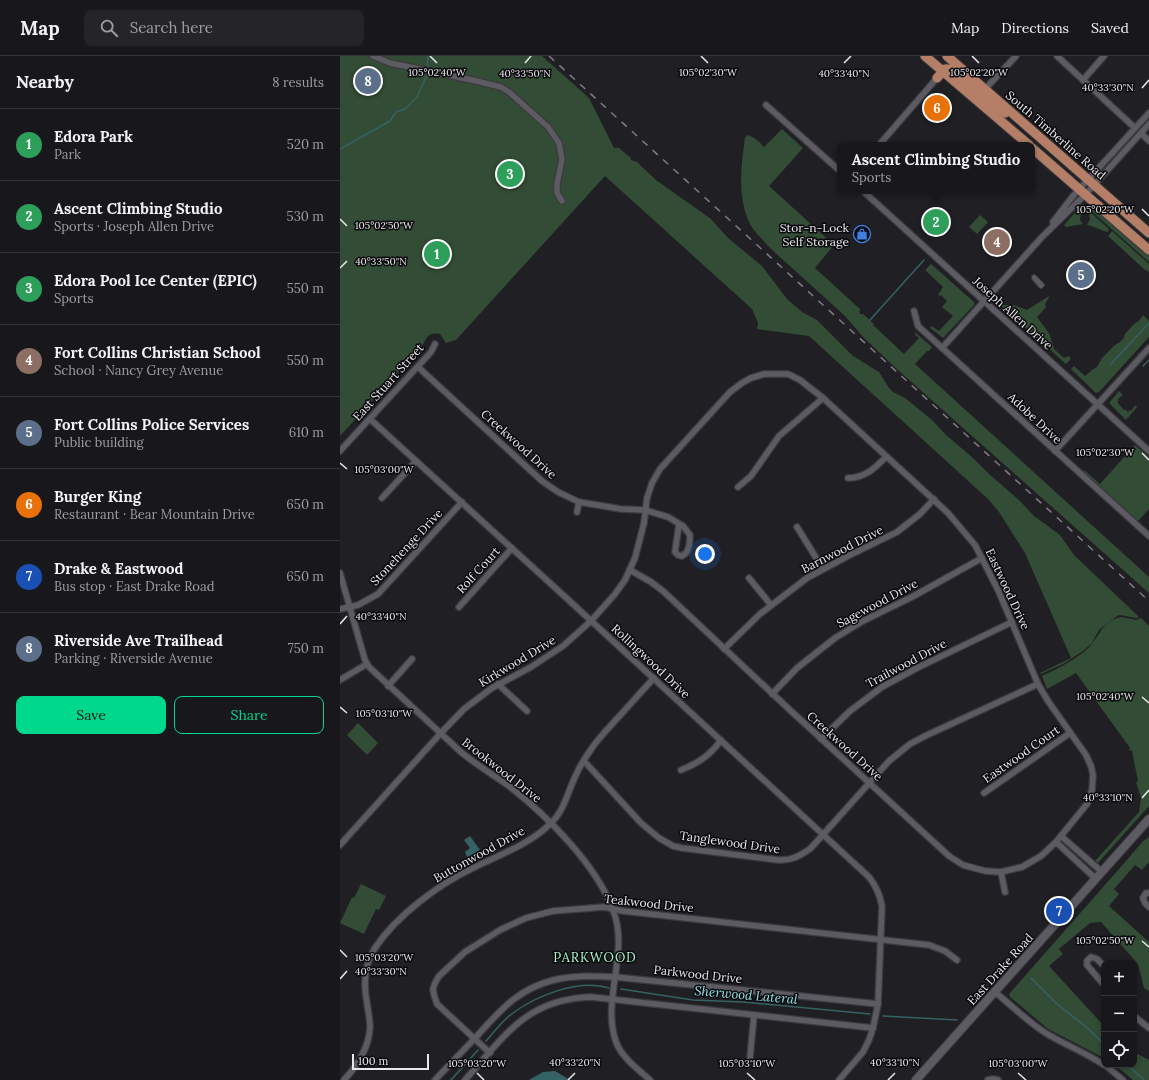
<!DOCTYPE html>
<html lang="en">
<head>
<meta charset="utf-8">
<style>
	:root { --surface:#18171b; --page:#252428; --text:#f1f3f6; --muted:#9f9fa3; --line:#36363a; --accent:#00d98c }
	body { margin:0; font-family:Lora,serif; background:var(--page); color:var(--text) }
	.controls { position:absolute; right:12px; bottom:12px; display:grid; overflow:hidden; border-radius:8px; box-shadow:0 2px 6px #0003 }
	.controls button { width:36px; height:36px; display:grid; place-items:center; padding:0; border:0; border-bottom:1px solid var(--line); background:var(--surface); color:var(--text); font:20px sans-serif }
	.scale { position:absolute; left:12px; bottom:10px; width:77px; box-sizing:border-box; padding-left:4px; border:2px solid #e9e8ec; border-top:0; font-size:11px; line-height:14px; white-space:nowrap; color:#e9e8ec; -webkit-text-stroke:3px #0a090c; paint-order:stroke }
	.you { position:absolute; left:365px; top:498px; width:14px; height:14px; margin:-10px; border:3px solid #fff; border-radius:50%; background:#1a73e8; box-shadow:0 0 0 6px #1a73e833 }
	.badge { display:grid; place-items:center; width:26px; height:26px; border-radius:50%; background:var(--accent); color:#fff; font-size:13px; font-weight:700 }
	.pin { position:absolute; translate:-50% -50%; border:2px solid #fff; box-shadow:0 1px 4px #0006 }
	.popup { position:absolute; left:497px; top:86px; width:198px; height:52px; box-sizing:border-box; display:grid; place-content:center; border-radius:8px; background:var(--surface); filter:drop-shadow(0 1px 3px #0005); font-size:13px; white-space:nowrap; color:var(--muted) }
	.popup b { font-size:15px; color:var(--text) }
	.popup::after { content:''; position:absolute; left:50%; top:100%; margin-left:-8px; border:8px solid transparent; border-top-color:var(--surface) }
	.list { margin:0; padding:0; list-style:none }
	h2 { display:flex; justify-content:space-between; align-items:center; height:52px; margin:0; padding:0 16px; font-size:17px }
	h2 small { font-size:13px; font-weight:400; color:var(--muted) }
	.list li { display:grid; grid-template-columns:26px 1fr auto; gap:12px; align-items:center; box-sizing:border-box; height:72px; padding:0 16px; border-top:1px solid var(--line) }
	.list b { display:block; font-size:15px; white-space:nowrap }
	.list p { margin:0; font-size:13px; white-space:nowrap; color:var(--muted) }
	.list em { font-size:13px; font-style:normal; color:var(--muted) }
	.actions { display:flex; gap:8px; padding:12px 16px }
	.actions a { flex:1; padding:9px 0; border:1px solid var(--accent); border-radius:8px; text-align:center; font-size:14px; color:var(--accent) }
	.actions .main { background:var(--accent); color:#111 }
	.icon { flex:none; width:22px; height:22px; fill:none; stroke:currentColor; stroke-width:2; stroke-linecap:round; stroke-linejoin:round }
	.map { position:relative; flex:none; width:809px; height:1024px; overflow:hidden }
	header { display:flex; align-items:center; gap:24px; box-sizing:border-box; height:56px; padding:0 20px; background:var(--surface); border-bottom:1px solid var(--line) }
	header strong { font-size:19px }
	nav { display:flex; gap:22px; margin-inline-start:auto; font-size:14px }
	.search { width:280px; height:36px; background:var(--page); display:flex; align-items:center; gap:10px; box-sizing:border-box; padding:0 14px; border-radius:8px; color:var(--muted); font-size:15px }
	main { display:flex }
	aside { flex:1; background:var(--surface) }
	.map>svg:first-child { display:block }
</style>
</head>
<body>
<header>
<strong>Map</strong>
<div class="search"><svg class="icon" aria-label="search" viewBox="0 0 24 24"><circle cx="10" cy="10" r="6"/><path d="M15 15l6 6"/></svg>Search here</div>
<nav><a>Map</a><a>Directions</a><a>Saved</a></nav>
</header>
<main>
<aside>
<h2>Nearby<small>8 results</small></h2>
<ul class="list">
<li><span class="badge" style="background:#2e9e5b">1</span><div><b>Edora Park</b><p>Park</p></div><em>520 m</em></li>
<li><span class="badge" style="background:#2e9e5b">2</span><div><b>Ascent Climbing Studio</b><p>Sports · Joseph Allen Drive</p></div><em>530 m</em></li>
<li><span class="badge" style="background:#2e9e5b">3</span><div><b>Edora Pool Ice Center (EPIC)</b><p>Sports</p></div><em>550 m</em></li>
<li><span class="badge" style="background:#8d6e63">4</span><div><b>Fort Collins Christian School</b><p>School · Nancy Grey Avenue</p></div><em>550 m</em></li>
<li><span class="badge" style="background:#5c6f8a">5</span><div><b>Fort Collins Police Services</b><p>Public building</p></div><em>610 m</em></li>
<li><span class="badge" style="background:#e8710a">6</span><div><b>Burger King</b><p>Restaurant · Bear Mountain Drive</p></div><em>650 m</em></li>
<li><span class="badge" style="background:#1a4fb4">7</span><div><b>Drake &amp; Eastwood</b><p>Bus stop · East Drake Road</p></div><em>650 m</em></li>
<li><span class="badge" style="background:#5c6f8a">8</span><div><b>Riverside Ave Trailhead</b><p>Parking · Riverside Avenue</p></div><em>750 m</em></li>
</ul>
<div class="actions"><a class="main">Save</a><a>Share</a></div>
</aside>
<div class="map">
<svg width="809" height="1024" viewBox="0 0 809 1024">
	<rect width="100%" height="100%" fill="#201f24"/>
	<g fill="#334c35">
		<path d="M0,0H202L249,42L274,92H279L291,102V104L297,106L316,124L371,163L388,182L422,210L447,243L462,256L477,264L513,300L539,316L549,332L553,336L565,342L592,364L606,379L632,401L648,417L680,445L694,460L720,479L734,499L798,560V562H796L780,559L777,560L759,574L752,587L743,595L723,608L701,618L700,617L731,602L685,497L659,456L648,443L469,280L417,273L418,267L412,253L265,120L116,284L106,287L100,278C88,276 86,282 82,291L0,380Z"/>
		<path d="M442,73L463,92L429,130L494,189L475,212L521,254L519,255L520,258H523L534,268L533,269L564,298L579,282L574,278L576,277L592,291L589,295H587L575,308L809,521V537L559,315L523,281L505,260L430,192C423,184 415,177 410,168C397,142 401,109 405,82L407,79C415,81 419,86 424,91Z"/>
		<polygon points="751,149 752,149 809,199 809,206 749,153"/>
		<polygon points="738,153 741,157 740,164 743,168 726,171 724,169"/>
		<path d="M748,154L769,173L768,176C761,175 754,170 747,169L750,163Z"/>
		<polygon points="640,159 648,166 637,178 629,171"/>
		<polygon points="772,175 809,208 809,216 806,214 805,214 768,180"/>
		<polygon points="591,208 634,246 634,249 603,282 590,272 592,270 599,275 613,260 602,251 607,245 601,239 600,240 598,239 603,231 585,214"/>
		<polygon points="709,240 708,243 705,248 706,251 697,261 709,277 714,293 724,302 729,300 730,302 731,303 726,308 660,249 673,249 687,254"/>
		<polygon points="803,259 809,265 809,281 759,336 756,337 731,313 734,310 745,320 752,314 757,311 762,302 775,289 780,286 784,282 785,278 794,268 799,265"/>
		<polygon points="779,335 783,339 778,343 779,344 777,346 784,354 786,354 788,356 790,354 791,355 795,349 797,351 786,364 769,347"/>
		<polygon points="795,389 809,401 809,453 798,465 743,415 744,414 760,428"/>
		<path d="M782,561L796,564L801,562L809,570V750L758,807L755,805L799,756L801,742L796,726L798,725L792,695L789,694L790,692L736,617L707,633L702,620C717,613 731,606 745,595C759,584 761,564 782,561Z"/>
		<polygon points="18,667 38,687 27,699 7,679"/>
		<polygon points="809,781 809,806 802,814 795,809 774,833 779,838 769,850 809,886 809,935 804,932 798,908 761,866 750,867 719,893 723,898 709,910 764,970 764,1002 708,973 670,941 669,938 786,805 803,785"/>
		<polygon points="21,828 46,840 39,854 36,853 24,878 0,867 12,841 14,842"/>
		<polygon points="794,996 809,1004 809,1024 793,1024 775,1009 794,1009"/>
	</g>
	<g fill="#356265">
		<polygon points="130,780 140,794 131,800 127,801 125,796 130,792 124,784"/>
		<polygon points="215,1015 230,1024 189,1024 203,1016"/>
	</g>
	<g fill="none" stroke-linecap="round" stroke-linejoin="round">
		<g stroke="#356265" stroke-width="1.5">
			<polyline points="0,93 50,65 56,56 65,53 77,41 87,19 88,0"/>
			<polyline points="530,264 584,204"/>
			<polyline points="807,306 809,304"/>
			<polyline points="771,308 809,267"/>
			<polyline points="803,310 806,307"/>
			<polyline points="691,922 717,948 745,970 764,988"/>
			<polyline points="281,933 353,944 403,946 530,958"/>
			<polyline points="543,960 617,964"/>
			<path d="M146,985C154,976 163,964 173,957C197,939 239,923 269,932"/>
			<polyline points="788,1009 804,1024"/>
			<polyline points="111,1024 138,994"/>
		</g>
		<g stroke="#3b3a3e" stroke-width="6">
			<polygon id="pedestrian" points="694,221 702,229 701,230 694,222"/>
		</g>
		<g stroke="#3b3a3e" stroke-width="8">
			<g id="minor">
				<polyline points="33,0 50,7 132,24 161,31 169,36 208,71 219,87 222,103 217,128 217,137 222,145"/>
				<polyline points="717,0 795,72"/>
				<polyline points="743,24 764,0"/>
				<polyline points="645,33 676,0"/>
				<polyline points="426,49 500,115"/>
				<polyline points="801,77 809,85"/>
				<polyline points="539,89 597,22"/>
				<polyline points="523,135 809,395"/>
				<polyline points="713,166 733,140 809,57"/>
				<polyline points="574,255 578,270 809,480"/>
				<polyline points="602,292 702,181 746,138 809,68"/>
				<path d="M78,311L202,425L218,436L239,446L281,453L305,454L328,461L343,470L350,479C350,486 349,497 342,500L338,499L335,496L339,468"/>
				<path d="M30,363L222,538L529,821C536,830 540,839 542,850L538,948L533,972L529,984L523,996L499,1024"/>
				<polyline points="0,395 91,296 95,288"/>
				<polyline points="715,395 809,292"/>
				<path d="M508,422C525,422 535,412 546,401"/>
				<polyline points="398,431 411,420 439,380 483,342"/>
				<polyline points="42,442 76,405"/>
				<polyline points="237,456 239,446"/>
				<polyline points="457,471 483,513"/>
				<path d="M0,517L25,604L29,611L122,697C137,709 153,719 169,730C207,760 256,808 273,854C290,896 261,943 276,986C282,1002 298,1013 310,1024"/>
				<polyline points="409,522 431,549"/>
				<polyline points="119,551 172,492"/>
				<polyline points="0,553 18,549 38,538 122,446"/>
				<polyline points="384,593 420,558 467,522 506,501 557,476 580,458 594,443"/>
				<polyline points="0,624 27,608"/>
				<polyline points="158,628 187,655"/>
				<polyline points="48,630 72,603"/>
				<polyline points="432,638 457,612 495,582 523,565 572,541 642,502"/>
				<polyline points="481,683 510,655 542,631 577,612 672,566"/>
				<path d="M244,705L301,767L319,782L333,790L342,792L438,804C451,805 460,800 471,792L549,705L570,688L585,680L698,628"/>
				<path d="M341,714C357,708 371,699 381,684"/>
				<polyline points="644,737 730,677"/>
				<polyline points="721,780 762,816"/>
				<polyline points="716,786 756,823"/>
				<polyline points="0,789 100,678 124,653 152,632 191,611 223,590 251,565 275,538 285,524 295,502 304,467 307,442 312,427 320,413 390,336 402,327 411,322 424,318 448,318 460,324 483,342 608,457 635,489 658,534 698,628 708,645 746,699 751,710 753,719 752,734 747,748 716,786 701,800 682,811 661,816 645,815 623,809 609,800 451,655 323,535 311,526 290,514"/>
				<polyline points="661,816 665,836"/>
				<polyline points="809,837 806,837 803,842 805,847 809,851"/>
				<polyline points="764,910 757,903 751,901 747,905 747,909 764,929"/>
				<path d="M655,936C671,949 686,964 704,976C723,988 745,996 764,1009"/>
				<polyline points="794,960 809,972"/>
				<polyline points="150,997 97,948 94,939 93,933 95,927 99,920 125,896 160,874 186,862 213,855 264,851 283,855 589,889 605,895 617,904"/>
				<polyline points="410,1002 414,959"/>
				<polyline points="765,1009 783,1024"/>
				<path d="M4,1024C18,1009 29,992 30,971C30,963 28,955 27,947C23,927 24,909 35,892C57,859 98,829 133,812C159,799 188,789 209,769C224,756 227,738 235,721C239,712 244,703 250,695C256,685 265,676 273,667C287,652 300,637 314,622"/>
				<path d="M95,1024C108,1010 122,996 135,982C160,955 177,933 214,924C234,919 255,920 275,921L538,948"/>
				<path d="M125,1024C165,980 186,943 251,941L533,972"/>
				<polyline points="648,1024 653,1023 658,1024"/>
			</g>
		</g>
		<g stroke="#3b3a3e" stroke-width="10">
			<polyline id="secondary" points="576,1024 809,763"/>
		</g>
		<g stroke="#3b3a3e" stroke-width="11">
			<g id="primary">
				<polyline points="585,0 689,89"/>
				<polyline points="607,0 809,177"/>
				<polyline points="597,22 605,13 610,13 654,50 665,57"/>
				<polyline points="692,92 809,194"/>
			</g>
		</g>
		<use href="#pedestrian" stroke="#5d5b62" stroke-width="4"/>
		<use href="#minor" stroke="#5d5b62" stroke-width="5.5"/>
		<use href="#secondary" stroke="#5d5b62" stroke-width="8"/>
		<use href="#primary" stroke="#b57f67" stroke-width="9"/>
		<polyline stroke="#7e7d82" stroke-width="1.5" stroke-dasharray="7 7" stroke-linecap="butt" points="209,0 809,545"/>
	</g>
	<path fill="none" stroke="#e9e8ec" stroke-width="1.5" d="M90,0L97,7M361,0L368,7M632,0L639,7M185,7L191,0M504,7L511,0M802,32L809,24M802,153L809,160M0,163L7,170M0,212L7,205M802,397L809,404M0,407L7,413M0,568L7,560M802,641L809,647M0,651L7,657M802,742L809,734M802,885L809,891M0,894L7,901M0,923L7,915M137,1017L144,1024M407,1017L415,1024M678,1017L686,1024M228,1024L235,1017M548,1024L555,1017"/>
	<defs>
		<g id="shop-ring" transform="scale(0.9)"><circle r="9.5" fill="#0a090c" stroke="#3f7fe0" stroke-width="1.5"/><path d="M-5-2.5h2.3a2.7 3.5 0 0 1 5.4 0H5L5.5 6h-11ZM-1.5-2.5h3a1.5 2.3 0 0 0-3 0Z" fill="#3f7fe0"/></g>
	</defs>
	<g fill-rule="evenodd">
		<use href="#shop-ring" x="522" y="178"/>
	</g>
	<g text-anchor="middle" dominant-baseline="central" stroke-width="3" stroke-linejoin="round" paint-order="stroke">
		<g font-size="12" fill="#e9e8ec" stroke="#0a090c">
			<text transform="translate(716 79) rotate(41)">South Timberline Road</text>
			<text transform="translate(673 257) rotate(42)">Joseph Allen Drive</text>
			<text transform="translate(48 326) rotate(-48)">East Stuart Street</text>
			<text transform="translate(695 362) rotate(43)">Adobe Drive</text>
			<text transform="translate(179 388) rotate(42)">Creekwood Drive</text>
			<text transform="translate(66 491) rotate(-47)">Stonehenge Drive</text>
			<text transform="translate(502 493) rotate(-27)">Barnwood Drive</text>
			<text transform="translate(138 514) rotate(-48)">Rolf Court</text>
			<text transform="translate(668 533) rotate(65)">Eastwood Drive</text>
			<text transform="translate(537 547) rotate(-28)">Sagewood Drive</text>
			<text transform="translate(177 605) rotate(-31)">Kirkwood Drive</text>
			<text transform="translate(311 605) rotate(43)">Rollingwood Drive</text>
			<text transform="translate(566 607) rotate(-28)">Trailwood Drive</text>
			<text transform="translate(505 690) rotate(42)">Creekwood Drive</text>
			<text transform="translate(681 698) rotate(-35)">Eastwood Court</text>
			<text transform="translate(162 714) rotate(38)">Brookwood Drive</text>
			<text transform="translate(390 786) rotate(8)">Tanglewood Drive</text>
			<text transform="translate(139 798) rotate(-29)">Buttonwood Drive</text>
			<text transform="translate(309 847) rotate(6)">Teakwood Drive</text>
			<text transform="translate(660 913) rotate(-48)">East Drake Road</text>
			<text transform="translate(358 918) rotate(6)">Parkwood Drive</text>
		</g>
		<g font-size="12" fill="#e9e8ec" stroke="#0a090c" text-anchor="end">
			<text x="509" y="171">Stor-n-Lock<tspan x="509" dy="14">Self Storage</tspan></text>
		</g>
		<g font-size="13" letter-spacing="1" fill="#a7f6c9" stroke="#0a090c">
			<text x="255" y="901">PARKWOOD</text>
		</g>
		<g font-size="13" font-style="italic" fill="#91e3e9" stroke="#0a090c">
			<text transform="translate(406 939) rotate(5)">Sherwood Lateral</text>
		</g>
	</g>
	<g font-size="10" text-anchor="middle" fill="#e9e8ec" stroke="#0a090c" stroke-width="3" stroke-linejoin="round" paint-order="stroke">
		<text x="97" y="20">105°02'40"W</text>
		<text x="368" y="20">105°02'30"W</text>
		<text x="639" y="20">105°02'20"W</text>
		<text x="185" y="21">40°33'50"N</text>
		<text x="504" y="21">40°33'40"N</text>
		<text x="768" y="35">40°33'30"N</text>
		<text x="765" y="157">105°02'20"W</text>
		<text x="44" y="173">105°02'50"W</text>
		<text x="41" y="209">40°33'50"N</text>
		<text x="765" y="400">105°02'30"W</text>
		<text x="44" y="417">105°03'00"W</text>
		<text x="41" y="564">40°33'40"N</text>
		<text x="765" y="644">105°02'40"W</text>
		<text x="44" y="661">105°03'10"W</text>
		<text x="768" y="745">40°33'10"N</text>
		<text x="765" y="888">105°02'50"W</text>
		<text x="44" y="905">105°03'20"W</text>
		<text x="41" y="919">40°33'30"N</text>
		<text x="235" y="1010">40°33'20"N</text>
		<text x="555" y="1010">40°33'10"N</text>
		<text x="137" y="1011">105°03'20"W</text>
		<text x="407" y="1011">105°03'10"W</text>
		<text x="678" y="1011">105°03'00"W</text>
	</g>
</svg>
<div class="controls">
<button>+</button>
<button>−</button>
<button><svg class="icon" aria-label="locate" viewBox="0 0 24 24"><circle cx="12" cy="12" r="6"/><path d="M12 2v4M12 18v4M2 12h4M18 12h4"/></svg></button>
</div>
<div class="scale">100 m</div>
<div class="you"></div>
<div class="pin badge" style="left:97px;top:198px;background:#2e9e5b">1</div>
<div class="pin badge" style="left:596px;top:166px;background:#2e9e5b">2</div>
<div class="popup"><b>Ascent Climbing Studio</b>Sports</div>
<div class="pin badge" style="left:170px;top:118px;background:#2e9e5b">3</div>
<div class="pin badge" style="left:657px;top:186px;background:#8d6e63">4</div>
<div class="pin badge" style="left:741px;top:219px;background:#5c6f8a">5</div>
<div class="pin badge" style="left:597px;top:52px;background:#e8710a">6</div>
<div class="pin badge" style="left:719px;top:855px;background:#1a4fb4">7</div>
<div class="pin badge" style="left:28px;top:25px;background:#5c6f8a">8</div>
</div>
</main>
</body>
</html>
